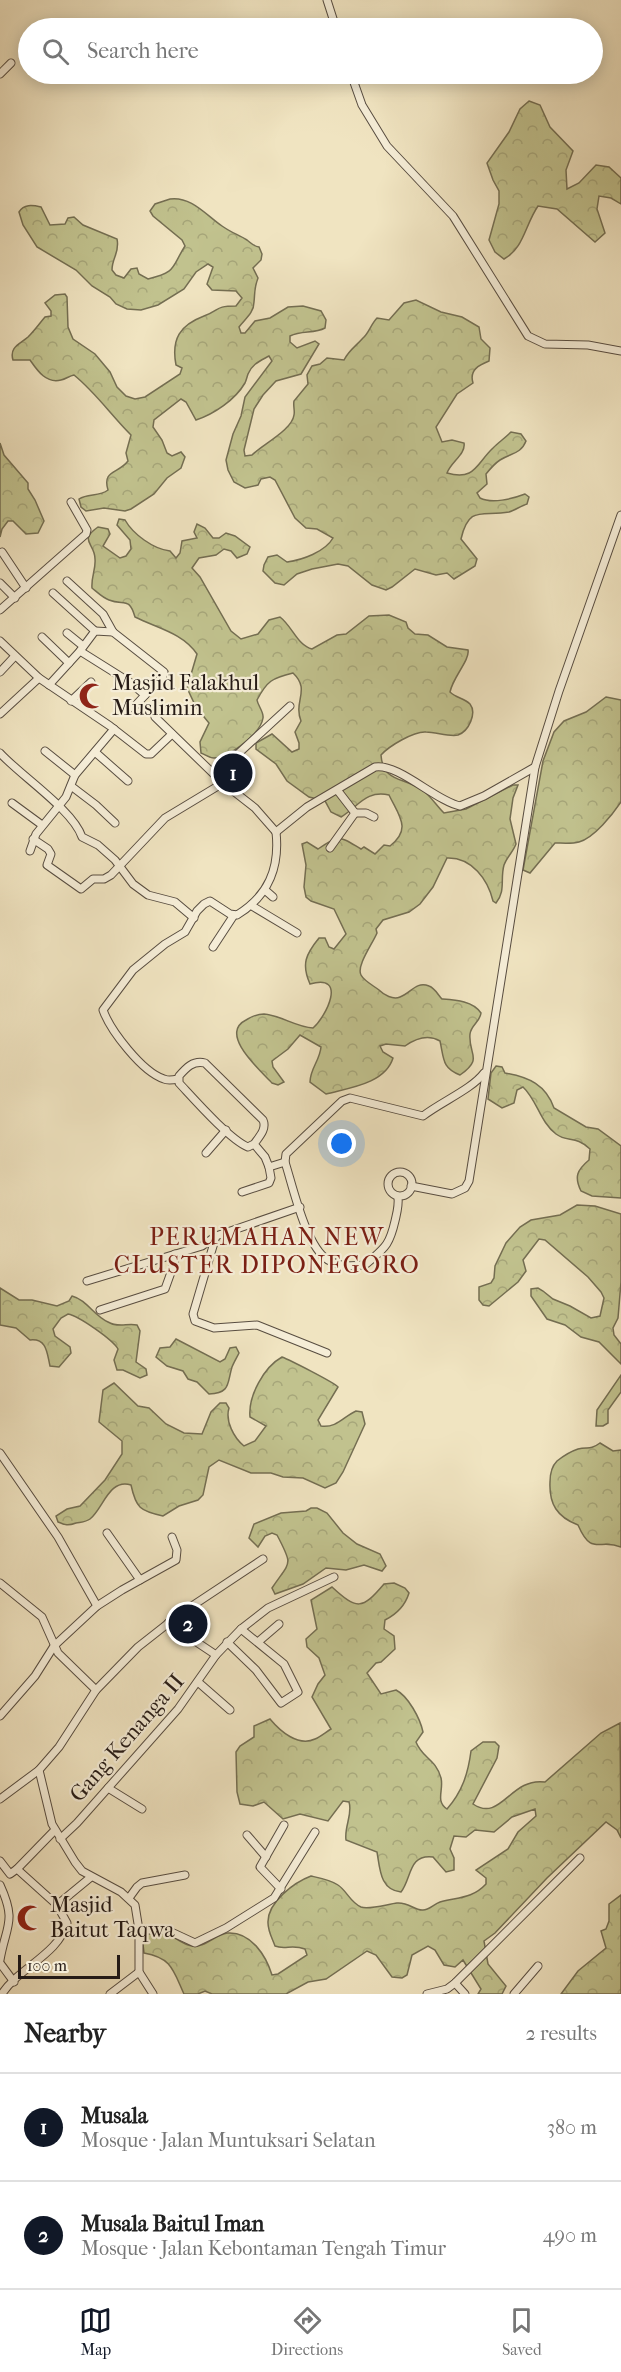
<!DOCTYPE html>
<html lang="en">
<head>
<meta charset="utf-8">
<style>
	:root { --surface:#fff; --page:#f6f6f6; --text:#222; --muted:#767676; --line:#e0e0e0; --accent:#111827 }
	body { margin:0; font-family:"IM FELL French Canon",serif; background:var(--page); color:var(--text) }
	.scale { position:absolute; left:18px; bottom:15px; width:102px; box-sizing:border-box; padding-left:6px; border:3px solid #261b16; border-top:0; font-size:16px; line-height:21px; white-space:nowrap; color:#261b16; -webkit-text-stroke:4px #f5edd7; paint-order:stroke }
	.you { position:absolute; left:342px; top:1144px; width:21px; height:21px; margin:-15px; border:4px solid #fff; border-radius:50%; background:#1a73e8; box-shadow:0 0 0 9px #1a73e833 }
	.badge { display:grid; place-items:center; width:39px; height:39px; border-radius:50%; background:var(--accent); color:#fff; font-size:20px; font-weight:700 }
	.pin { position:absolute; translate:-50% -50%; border:3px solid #fff; box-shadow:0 2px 6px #0006 }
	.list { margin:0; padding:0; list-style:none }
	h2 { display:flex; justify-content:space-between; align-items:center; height:78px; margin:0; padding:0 24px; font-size:26px }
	h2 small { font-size:20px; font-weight:400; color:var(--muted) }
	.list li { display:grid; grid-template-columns:39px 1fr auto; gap:18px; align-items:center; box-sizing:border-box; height:108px; padding:0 24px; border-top:2px solid var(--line) }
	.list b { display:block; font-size:22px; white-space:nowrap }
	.list p { margin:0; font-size:20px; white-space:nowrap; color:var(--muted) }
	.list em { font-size:20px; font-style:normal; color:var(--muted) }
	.icon { flex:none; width:33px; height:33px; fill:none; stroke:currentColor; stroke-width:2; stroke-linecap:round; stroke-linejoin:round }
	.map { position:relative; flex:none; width:621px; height:1994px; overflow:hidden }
	.search { position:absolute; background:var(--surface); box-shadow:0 3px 15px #0003; left:18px; right:18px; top:18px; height:66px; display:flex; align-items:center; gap:15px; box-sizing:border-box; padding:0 21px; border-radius:33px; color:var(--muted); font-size:22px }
	.sheet { height:294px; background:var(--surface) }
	nav { display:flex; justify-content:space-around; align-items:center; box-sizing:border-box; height:84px; border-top:2px solid var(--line); background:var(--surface); font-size:16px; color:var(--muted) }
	nav a { display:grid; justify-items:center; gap:3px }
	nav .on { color:var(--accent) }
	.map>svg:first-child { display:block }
</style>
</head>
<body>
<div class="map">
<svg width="621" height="1994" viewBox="0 0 621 1994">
	<defs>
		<pattern id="forest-crowns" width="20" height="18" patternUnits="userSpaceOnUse" patternTransform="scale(1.5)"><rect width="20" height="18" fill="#c1c28e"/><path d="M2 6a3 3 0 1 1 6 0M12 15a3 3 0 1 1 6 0" fill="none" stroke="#a6a67a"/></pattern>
	</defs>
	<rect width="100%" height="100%" fill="#f0e4c1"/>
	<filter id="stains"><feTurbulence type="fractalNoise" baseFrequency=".00333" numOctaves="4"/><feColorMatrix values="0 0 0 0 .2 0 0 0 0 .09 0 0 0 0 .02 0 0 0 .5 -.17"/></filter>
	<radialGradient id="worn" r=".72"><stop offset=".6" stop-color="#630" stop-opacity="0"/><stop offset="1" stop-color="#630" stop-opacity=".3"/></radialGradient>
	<g fill="url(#forest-crowns)" stroke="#746e52" stroke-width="1.5">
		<path d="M529,101L540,105L550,127L573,151L566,170L567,189L579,183L596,165L609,167L621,178V204L611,198L599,196L597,209L605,233L595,242L557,209L538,206C525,225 524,248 504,259L495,252L489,240L499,204V191L493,180L487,163L509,132L520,109Z"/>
		<path d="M170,199C191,196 206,215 222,226C230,232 239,235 247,240C252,244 253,246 259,247L262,254L261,260L253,268L258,278C254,288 255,293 254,302C254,313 245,319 239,327L241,333H245L255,321L270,318L288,307L303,306L321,311L326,320L325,328C314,334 302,330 290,336V342L297,348L315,341L319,344L301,374L276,381L263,395L254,409L244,450L245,456L252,455C263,444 292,430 294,415C295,411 293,406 294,401L308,384L307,375L312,366L320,364L327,358L344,360C349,350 356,346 363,338C369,333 371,324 377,318L389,320L404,303L416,300L441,312L462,317L479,327L481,339L490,348L489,361C479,365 469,370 473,383L457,394L436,427L442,442L452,440L464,443C466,454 451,462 447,473C475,481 476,464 493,448C499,442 505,438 511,432L521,434L526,441C521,454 511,453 500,460C494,464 490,469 486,474L487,484L477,493L480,498C492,504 512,499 525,494L529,497L527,504C521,506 515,510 509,512C483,517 469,504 461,539L477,559L475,566L454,579L447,573L436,575L415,569L392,587L386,590L372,585L348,566L338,564L312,569L297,574L284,585L275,583L263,571L264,565L268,557L277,555L287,562C302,560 325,552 333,538L317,529L306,528L295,518L275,480L270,477L261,479L258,485L245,488L234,482L228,470L226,460L233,434L241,416L245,397L272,361L269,356C260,361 252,364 248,374C247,377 246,381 245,383C235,400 214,414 196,420L186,402L181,399L154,420L153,427L162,440L167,453L172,456L181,452L185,457L181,468L167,478L154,494L131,509L125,511L104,508L86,511L81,507L79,499C88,493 99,497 108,490C102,470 118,474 128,461L126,453L131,435C111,415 96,393 74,375C69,376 66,379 61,380C46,384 37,370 30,360H13C9,347 20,344 28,337C34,331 39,324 45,317L51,316V311L45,303L55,295L65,294L67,297L68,327L73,339L95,354L110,372L117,387L126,396L135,399L145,397L180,374L182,368L176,365C171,339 180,325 204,316C221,310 214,306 236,306L242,298L236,291L212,290L207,284L213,267L208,264L196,272L184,289L158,305L141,310L127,309L116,304L110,297L92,286L76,270L37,247L23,225L19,212C24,204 32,205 41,207L50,225L65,224L68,218L74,217L83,225L117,239C120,252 112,258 112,270L116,275L124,278L131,269L137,268L139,274L148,279C177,272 171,268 185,246L182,240L153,216L150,211L155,204Z"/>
		<polygon points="0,443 4,455 28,483 28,489 35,500 44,521 38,533 26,534 13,521 8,521 2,529 0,537"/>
		<path d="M119,519L125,520C133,534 153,549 170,551L176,558L180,553L182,541L197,538L194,532L197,524L205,528L213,538H219L226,533L235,536L250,547L247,554L237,558L231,551L224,549L216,555L199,558L192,568L200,577L231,631L241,639L258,634L269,620L280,617C292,626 298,646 312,649L337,635L346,634L369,616L389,615L406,622L408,628L415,634L428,635L447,647L468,650C470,660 453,677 450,692C456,698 464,698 470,704C477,713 469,731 458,735C449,737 436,732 426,732C414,731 389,746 381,755C383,782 402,777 421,789C430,795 436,805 444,813L466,809L513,785H518L513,798L510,819L516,844C513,852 507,857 504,865C500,879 506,891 496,903L493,901C488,880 472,857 447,858L433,887L420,904L409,912L383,920L376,929L377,933C373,943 356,966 361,975C364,981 374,986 379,990C384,995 393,1000 400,997C411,993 416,981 429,986C435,988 438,995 442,999C456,1000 473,1001 481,1013C480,1022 471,1025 470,1034C468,1055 484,1058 460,1075C442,1068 444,1059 440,1041C428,1034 415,1039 405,1046L386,1044L380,1046L383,1052L393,1058C385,1084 348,1088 326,1094L310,1082C310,1069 320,1060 321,1047L300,1035L288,1049L272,1061L273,1067L284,1082L278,1085L272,1083C261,1071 218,1034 246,1020C251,1017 258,1014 264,1014C280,1015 296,1027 313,1028C326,1017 348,973 310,984C301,964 306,954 319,938H325L329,947L334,949L346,934L334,909L311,901L306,897L304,887L306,865L302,844L307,842L318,849C340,834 339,836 361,849L364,847L375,854L384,845L390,846C412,829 399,816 389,795C366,790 359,806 341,817L331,812L325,801L309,797L287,781L276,764L256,749V743L272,734L292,752L299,749V743L295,732L301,721C293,701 311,690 293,673C272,678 267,681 257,700C258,706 264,712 263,718C261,733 229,758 214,758C209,758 206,755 201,753L200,742L209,723L196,707L187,688L197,654C183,633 157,628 135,617C129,596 124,606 109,600C103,598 97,592 92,588C91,577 96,569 95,559C95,543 78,541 98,527L108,529L110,534L103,546L120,558L126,556L131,549L130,540L117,525Z"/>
		<path d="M606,697L621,700V802C613,814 594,838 579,842C572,844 562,843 555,843L530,873L523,870L543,761L554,732L564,721L586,712Z"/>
		<path d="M496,1066L502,1067L505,1073C529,1077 546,1085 554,1108L586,1127L598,1129L621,1146V1198L592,1196L581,1191C574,1177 577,1170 589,1160L590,1149C575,1135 568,1143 556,1134C540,1122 537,1100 523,1087L517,1090L514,1103L502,1108L488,1099L491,1073Z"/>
		<polygon points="577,1205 595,1206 621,1214 621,1282 618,1318 613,1328 614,1335 621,1344 621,1364 599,1342 581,1337 565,1325 547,1319 531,1296 531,1289 538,1288 543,1291 553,1299 570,1306 591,1318 600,1316 604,1298 601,1292 588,1277 545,1240 539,1239 523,1260 526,1271 518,1282 489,1306 483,1305 479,1300 479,1287 491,1283 494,1278 495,1266 506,1243 520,1227 531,1220 560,1215"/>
		<path d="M0,1288L19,1300H32L57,1306L69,1301L72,1296C87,1300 94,1316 108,1322C118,1328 127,1323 137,1325L140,1331L136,1362L146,1369L147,1375L140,1378L123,1370H117L114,1360L118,1349C113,1340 79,1316 68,1314L61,1318L53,1329L55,1336L70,1347L71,1353L59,1367L50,1366C47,1353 47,1338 30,1340L16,1328L0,1325Z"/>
		<path d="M176,1339L220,1362L225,1359L230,1348L236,1347L239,1353C237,1357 234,1362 232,1367C227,1383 231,1393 209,1394L197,1382L188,1379L183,1371L167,1366L156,1357L160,1348L170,1347Z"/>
		<path d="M282,1357C290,1360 335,1383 338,1387L318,1420L321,1426C337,1428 343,1417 356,1411L362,1412L365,1424L343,1472L336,1483L325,1488L303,1478L283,1477L271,1473H251L219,1460L209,1467L203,1495L198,1500L179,1506L163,1516C140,1511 136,1508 131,1485C109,1478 103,1509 90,1519C86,1522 81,1522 76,1523C68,1526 65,1525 58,1522L56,1516L67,1509L80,1506L105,1480L122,1454V1441L99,1422L103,1390L114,1383L138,1406L149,1408L166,1424L184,1433L202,1434L211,1412L220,1403H226L229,1408C225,1421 234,1438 244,1446L255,1441L266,1426L250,1417C248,1396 264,1367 282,1357Z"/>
		<polygon points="621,1375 621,1392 608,1410 608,1423 603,1426 596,1426 597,1410"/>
		<path d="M600,1443L613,1451L621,1450V1547C599,1538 592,1557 578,1525C557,1517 549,1504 550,1482C550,1474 551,1467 557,1461C562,1457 572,1451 578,1449C588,1446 589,1451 600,1443Z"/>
		<path d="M311,1508H317L327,1513L343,1533L357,1544L380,1554L386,1566L382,1571L364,1565L346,1570L326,1568L303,1584L275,1594L272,1588C290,1561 294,1567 277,1535L272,1533L265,1536L258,1547L249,1538L254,1524L281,1513L306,1511Z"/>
		<path d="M394,1583L405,1588L409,1593C405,1606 397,1614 385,1620L384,1629L394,1636L395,1649L381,1662L376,1663L367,1673L381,1694L396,1690C408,1696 420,1718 423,1732L416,1742C422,1758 436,1759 441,1778C444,1790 435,1801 447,1809C462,1792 468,1774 471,1751L483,1742H495L499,1746L497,1758L473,1804C501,1823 510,1777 545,1782L601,1733L620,1723L621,1838L617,1830L606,1822L547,1878L495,1933L484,1941L488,1964L506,1986L502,1994H478L481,1989L463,1960L455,1967L444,1965L435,1950L428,1946L412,1955L407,1975L402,1978L392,1977L376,1955L367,1951L326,1979L308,1982L286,1994H212L205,1991L198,1994H184C173,1970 172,1958 144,1953L142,1935L144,1933C150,1933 157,1931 163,1932C173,1935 182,1945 192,1946C205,1948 215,1935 227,1933C251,1931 266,1956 272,1975L278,1974L307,1955L305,1949C292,1944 285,1950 275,1946C272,1938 268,1931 268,1923C267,1902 295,1882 311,1876C320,1878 331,1880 338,1885C347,1891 350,1902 361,1907C369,1910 388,1904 397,1903C409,1902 415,1911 423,1910C429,1910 434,1904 440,1902C458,1897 472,1899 486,1884V1878L476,1870L508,1849L518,1832L536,1816L535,1809L512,1817L494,1832L475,1830L466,1837L454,1836L450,1849L454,1858V1870L446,1872L433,1857C408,1854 412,1878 401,1892C380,1890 380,1869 377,1852L346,1840C344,1827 353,1814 349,1802L343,1801L328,1821L300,1814L283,1819L264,1802L253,1806L240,1804L237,1792L236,1752L240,1746L254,1737V1726L270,1719C280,1731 298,1747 315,1739C320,1737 326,1732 331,1729L312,1697L318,1684L325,1675L319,1658L307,1647L306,1639L317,1629L311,1600L332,1587C357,1610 362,1610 384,1584Z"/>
		<polygon points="621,1895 621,1994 561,1994 578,1971 606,1948 601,1931 606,1929 609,1921 609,1904"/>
	</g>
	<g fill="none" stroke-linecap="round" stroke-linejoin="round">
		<g stroke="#584d41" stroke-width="9">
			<g id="minor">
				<polyline points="327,0 336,28"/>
				<polyline points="0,74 11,63"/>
				<polyline points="351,74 362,105 387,146 453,216 528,336 545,344 588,345 621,351"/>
				<polyline points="2,552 26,588"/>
				<polyline points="67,581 103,614 113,632"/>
				<polyline points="0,583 15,598"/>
				<polyline points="53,593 95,631"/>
				<polyline points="0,610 86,534 87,530 71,502"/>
				<polyline points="67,633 83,646"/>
				<polyline points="42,637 69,663"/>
				<polyline points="0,641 39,678 110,726 146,754 151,754 172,734"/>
				<polyline points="80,651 131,683 145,695"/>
				<polyline points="0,672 15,656"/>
				<polyline points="49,685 80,651 95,631 113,632 164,672 163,676 133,708"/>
				<polyline points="71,701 91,682"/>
				<polyline points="0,714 39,678"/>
				<polyline points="155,717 223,783 255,808 276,832"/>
				<polyline points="45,751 75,775"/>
				<polyline points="95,752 128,781"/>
				<path d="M0,753C21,776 73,810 82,837L98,845L115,860L133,884L148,895L175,902L194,918"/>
				<polyline points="215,775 290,706"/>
				<polyline points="71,786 96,805 115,823"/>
				<polyline points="12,803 42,825"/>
				<polyline points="355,813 366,813 374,817"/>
				<path d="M276,832L307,807L375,767C398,763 436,801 460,806L484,796L535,767L559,691L621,515"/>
				<polyline points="33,839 48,849 51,854 47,865 81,889 93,879 104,879 111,875 165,818 223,783"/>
				<polyline points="330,848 355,813 338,791"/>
				<polyline points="30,851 36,834 66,797 75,775 114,729"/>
				<polyline points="265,890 273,897"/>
				<polyline points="252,906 297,933"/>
				<polyline points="213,947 234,915"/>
				<path d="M178,1079C173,1080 168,1081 164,1079C142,1072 110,1030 103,1010L133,970L165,944L185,932L197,911L204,904L210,901L230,914L237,915C268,896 280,869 276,832"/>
				<path d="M254,1144C259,1137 267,1129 263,1120L205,1063C193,1060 186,1068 179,1076V1083C194,1099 229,1139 248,1147L254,1144L265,1157L269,1167L285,1162"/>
				<polyline points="206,1153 226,1130"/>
				<circle cx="400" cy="1184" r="12"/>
				<polyline points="411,1186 452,1194 465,1188 469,1181 535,767"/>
				<polyline points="242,1192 269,1183 271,1178 269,1167"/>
				<path d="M398,1197C399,1206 397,1212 395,1221C389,1247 384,1248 365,1265C352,1266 340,1267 328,1260C306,1247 293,1187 285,1162L286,1154L342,1101L350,1098L423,1116C441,1102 472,1089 484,1073"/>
				<polyline points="216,1236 193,1314 195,1321 214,1328 257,1325 327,1353"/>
				<polyline points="87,1281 202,1246 216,1236 300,1207"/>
				<polyline points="100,1310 165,1289 174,1264 175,1254"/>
				<polyline points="0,1453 58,1537 97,1606"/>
				<polyline points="107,1533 140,1580"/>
				<polyline points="0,1583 42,1617 58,1653 96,1690"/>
				<polyline points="168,1623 216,1655"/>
				<polyline points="227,1642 256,1670 281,1703 298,1692 284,1664 241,1629"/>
				<polyline points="258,1642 279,1624"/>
				<polyline points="198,1682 230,1710"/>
				<polyline points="0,1716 35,1676 54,1646 97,1606 122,1590 176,1560 177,1550 172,1537"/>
				<polyline points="108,1788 142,1809"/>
				<polyline points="0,1799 39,1770"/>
				<polyline points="247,1835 266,1857"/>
				<polyline points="60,1839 77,1823 178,1709 216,1655 241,1629 268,1608 334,1577"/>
				<path d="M0,1861L10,1874L17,1869L57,1905L67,1923C59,1954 17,1969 2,1994"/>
				<polyline points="17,1869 54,1831"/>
				<path d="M0,1885C17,1922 6,1925 0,1960"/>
				<polyline points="281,1889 260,1867 284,1825"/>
				<polyline points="129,1898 137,1887 142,1883 185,1875"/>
				<polyline points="57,1905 91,1877"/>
				<polyline points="139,1930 167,1930 195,1943 226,1928 274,1898 315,1832"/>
				<polyline points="0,1963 14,1982"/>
				<polyline points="455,1983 465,1994"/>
				<polyline points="110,1994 139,1972"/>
				<polyline points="153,1994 139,1972 139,1930 135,1905 121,1892 82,1871 75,1862 52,1824 39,1770 59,1747 96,1690 138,1647 180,1614 263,1559"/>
				<polyline points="427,1994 447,1989 455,1983 580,1858"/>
				<polyline points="514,1994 538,1966"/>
			</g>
		</g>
		<use href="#minor" stroke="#f5edd7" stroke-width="7"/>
	</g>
	<defs>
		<g id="mosque-bare" transform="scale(2.07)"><path d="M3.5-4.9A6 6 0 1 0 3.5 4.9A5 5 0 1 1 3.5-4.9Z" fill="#8f2418" stroke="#f5edd7" stroke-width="2.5" paint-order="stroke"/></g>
	</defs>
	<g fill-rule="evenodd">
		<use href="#mosque-bare" x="92" y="696"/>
		<use href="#mosque-bare" x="30" y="1918"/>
	</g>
	<g text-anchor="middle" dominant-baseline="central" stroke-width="4.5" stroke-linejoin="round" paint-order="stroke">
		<g font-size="22" fill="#261b16" stroke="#f5edd7" text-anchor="start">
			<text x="112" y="683">Masjid Falakhul<tspan x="112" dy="25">Muslimin</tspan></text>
			<text x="50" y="1905">Masjid<tspan x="50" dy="25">Baitut Taqwa</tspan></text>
		</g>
		<g font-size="22" fill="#261b16" stroke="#f5edd7">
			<text transform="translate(127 1738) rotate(-49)">Gang Kenanga II</text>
		</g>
		<g font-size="24" letter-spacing="1.5" fill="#7a1f14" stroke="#f5edd7">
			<text x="267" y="1237">PERUMAHAN NEW<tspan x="267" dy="28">CLUSTER DIPONEGORO</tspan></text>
		</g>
	</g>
	<rect width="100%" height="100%" filter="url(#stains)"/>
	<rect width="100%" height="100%" fill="url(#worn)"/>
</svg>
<div class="scale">100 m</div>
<div class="you"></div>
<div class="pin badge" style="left:233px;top:773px">1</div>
<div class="pin badge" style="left:188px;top:1624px">2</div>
<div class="search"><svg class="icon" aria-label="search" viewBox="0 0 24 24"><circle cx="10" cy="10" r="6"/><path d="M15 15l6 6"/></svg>Search here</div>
</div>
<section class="sheet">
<h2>Nearby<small>2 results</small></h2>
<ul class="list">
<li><span class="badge">1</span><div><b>Musala</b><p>Mosque · Jalan Muntuksari Selatan</p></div><em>380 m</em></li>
<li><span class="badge">2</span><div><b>Musala Baitul Iman</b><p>Mosque · Jalan Kebontaman Tengah Timur</p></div><em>490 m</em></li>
</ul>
</section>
<nav>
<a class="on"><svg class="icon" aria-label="map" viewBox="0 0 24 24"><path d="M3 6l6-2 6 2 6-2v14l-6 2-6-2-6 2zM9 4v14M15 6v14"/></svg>Map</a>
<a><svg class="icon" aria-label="directions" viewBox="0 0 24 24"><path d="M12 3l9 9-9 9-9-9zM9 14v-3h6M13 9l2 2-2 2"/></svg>Directions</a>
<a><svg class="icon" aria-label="saved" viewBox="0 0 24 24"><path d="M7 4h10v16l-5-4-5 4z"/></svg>Saved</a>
</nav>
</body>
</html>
